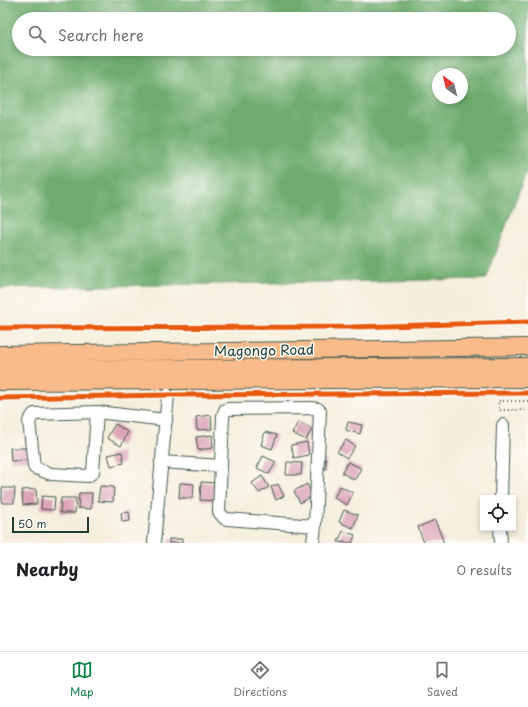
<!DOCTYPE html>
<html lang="en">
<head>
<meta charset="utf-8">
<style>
	:root { --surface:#fff; --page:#f6f6f6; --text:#202124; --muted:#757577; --line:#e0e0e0; --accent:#0b8043 }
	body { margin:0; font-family:"Playpen Sans",sans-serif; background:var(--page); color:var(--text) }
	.controls { position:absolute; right:12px; bottom:12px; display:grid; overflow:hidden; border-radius:0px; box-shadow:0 2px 6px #0003 }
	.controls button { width:36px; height:36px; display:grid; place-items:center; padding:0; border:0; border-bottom:1px solid var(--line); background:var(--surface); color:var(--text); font:20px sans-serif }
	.compass { position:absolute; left:432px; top:68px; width:36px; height:36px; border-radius:50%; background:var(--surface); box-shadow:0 2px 6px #0003; rotate:325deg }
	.scale { position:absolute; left:12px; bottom:10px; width:77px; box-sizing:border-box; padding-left:4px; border:2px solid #1f3d34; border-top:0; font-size:11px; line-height:14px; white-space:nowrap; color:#1f3d34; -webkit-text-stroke:3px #fdfcf7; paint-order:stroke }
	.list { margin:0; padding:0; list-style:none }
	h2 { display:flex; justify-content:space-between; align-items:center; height:52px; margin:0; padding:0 16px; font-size:17px }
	h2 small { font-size:13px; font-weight:400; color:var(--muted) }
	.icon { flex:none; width:22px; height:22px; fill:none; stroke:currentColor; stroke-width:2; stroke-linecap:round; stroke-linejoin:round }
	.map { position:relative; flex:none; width:528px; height:543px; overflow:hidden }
	.search { position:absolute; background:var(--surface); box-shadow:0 2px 6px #0003; left:12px; right:12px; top:12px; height:44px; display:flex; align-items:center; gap:10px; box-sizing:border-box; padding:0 14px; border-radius:22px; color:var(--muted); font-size:15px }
	.sheet { height:108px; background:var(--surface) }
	nav { display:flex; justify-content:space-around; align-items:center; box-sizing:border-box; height:56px; border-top:1px solid var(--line); background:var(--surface); font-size:11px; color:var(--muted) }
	nav a { display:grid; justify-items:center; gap:2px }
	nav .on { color:var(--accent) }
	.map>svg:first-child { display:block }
</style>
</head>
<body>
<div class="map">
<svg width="528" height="543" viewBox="0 0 528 543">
	<rect width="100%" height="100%" fill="#fdfcf7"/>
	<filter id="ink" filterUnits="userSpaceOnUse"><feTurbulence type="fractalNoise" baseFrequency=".025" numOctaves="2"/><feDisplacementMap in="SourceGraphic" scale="8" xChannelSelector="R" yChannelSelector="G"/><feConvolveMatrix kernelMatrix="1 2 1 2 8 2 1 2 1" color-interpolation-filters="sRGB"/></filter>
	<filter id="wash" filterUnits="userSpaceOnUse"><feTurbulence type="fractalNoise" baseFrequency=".012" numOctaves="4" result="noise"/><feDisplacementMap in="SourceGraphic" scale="16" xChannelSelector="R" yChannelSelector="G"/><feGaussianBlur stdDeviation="0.9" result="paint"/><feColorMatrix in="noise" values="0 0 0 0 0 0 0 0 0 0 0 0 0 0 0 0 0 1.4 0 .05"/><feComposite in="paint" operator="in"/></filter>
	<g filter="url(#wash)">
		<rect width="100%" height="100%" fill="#f5eedc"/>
		<path fill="#6dac6d" stroke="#467450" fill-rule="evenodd" d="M0,0H528V168L486,279L0,288ZM19,19H509V49H19ZM438,74H462V98H438Z"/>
		<g id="blocks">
			<g fill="#dba1b6">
				<polygon points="211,415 212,429 197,430 196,417"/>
				<polygon points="298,422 312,429 306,440 292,433"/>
				<polygon points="348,422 362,425 360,434 346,430"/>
				<polygon points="115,424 128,432 121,446 107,438"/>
				<polygon points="265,432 277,435 272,449 261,445"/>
				<polygon points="212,435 213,448 198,450 196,437"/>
				<polygon points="346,440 355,446 347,458 337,452"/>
				<polygon points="307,442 309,455 294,458 291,445"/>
				<polygon points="10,448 28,448 28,460 11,461"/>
				<polygon points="122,452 124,463 111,466 108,455"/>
				<polygon points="263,456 276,462 269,474 257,468"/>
				<rect x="318" y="459" width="8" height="10"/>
				<polygon points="287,462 302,463 301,475 286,475"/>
				<polygon points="348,462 361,468 355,480 342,473"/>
				<polygon points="262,476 269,487 259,493 252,483"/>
				<polygon points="201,482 216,483 214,501 200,500"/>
				<polygon points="180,483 194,484 193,498 179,498"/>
				<polygon points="278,484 284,496 276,500 271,487"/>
				<polygon points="307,484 313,496 300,503 294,491"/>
				<polygon points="100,486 114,487 113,502 98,501"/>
				<polygon points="340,486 353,493 347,505 334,498"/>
				<polygon points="2,488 15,488 14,503 2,503"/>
				<polygon points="36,489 37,504 23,505 22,490"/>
				<polygon points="79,493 92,493 91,509 78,508"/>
				<polygon points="42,496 55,497 54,510 41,509"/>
				<polygon points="61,498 76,498 75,513 60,513"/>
				<polygon points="344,510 358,515 353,528 339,522"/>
				<polygon points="129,512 130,521 122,522 121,513"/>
				<polygon points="435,520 444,543 424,543 418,527"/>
				<polygon points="343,531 355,535 352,543 338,542"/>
				<rect x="169" y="539" width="13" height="4"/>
			</g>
		</g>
	</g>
	<g filter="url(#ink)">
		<use href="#blocks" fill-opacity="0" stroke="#3f584d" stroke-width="1"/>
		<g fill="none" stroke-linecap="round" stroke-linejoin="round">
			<g stroke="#3f584d" stroke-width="14">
				<g id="minor">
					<polyline points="97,412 93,472 88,476 51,474 35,468 34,466 29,421 34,414 97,412 166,420"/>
					<polyline points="161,462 221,466"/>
					<polyline points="501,498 503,425"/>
					<polyline points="500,528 501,543"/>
					<polyline points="154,543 168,395"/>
					<polyline points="313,543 315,526 320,411 318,409 312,408 228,409 225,410 223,416 219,512 224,518 227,519 315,526"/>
				</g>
			</g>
			<g stroke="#3f584d" stroke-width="18">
				<g id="major">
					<polyline points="0,354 528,347"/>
					<polyline points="0,369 528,366"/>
					<polyline points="0,382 528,379"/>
				</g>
			</g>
			<polyline stroke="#3f584d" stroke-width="2" stroke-dasharray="1 3" stroke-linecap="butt" points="528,401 498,401 499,410 528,410"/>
			<use href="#minor" stroke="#fff" stroke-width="12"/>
			<use href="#major" stroke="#fabb8b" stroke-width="16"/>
			<g stroke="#fdfcf7" stroke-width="8">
				<g id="cycleway">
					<polyline points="0,328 352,327 528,322"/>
					<polyline points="0,398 168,395 528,393"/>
				</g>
			</g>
			<use href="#cycleway" stroke="#e8590c" stroke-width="5"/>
		</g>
	</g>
	<g text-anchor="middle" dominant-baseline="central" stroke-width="3" stroke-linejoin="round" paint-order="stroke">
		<g font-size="14" fill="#1f3d34" stroke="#fdfcf7">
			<text transform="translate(264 350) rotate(-1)">Magongo Road</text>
		</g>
	</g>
</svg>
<div class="controls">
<button><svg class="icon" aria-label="locate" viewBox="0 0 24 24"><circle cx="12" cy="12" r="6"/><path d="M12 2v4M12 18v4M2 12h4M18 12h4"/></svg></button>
</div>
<svg class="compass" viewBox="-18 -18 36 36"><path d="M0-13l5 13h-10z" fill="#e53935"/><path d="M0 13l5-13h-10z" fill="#757577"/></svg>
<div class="scale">50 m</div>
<div class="search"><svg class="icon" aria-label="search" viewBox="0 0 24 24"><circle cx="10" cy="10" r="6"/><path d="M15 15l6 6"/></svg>Search here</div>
</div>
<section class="sheet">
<h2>Nearby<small>0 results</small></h2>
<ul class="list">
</ul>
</section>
<nav>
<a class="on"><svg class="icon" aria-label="map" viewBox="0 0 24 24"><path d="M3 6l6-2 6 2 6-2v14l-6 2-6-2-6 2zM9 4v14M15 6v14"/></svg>Map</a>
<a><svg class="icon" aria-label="directions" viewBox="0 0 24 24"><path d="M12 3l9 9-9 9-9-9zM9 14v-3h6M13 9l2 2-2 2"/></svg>Directions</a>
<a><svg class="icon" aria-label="saved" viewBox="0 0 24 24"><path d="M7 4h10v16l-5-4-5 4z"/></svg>Saved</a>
</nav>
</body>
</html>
